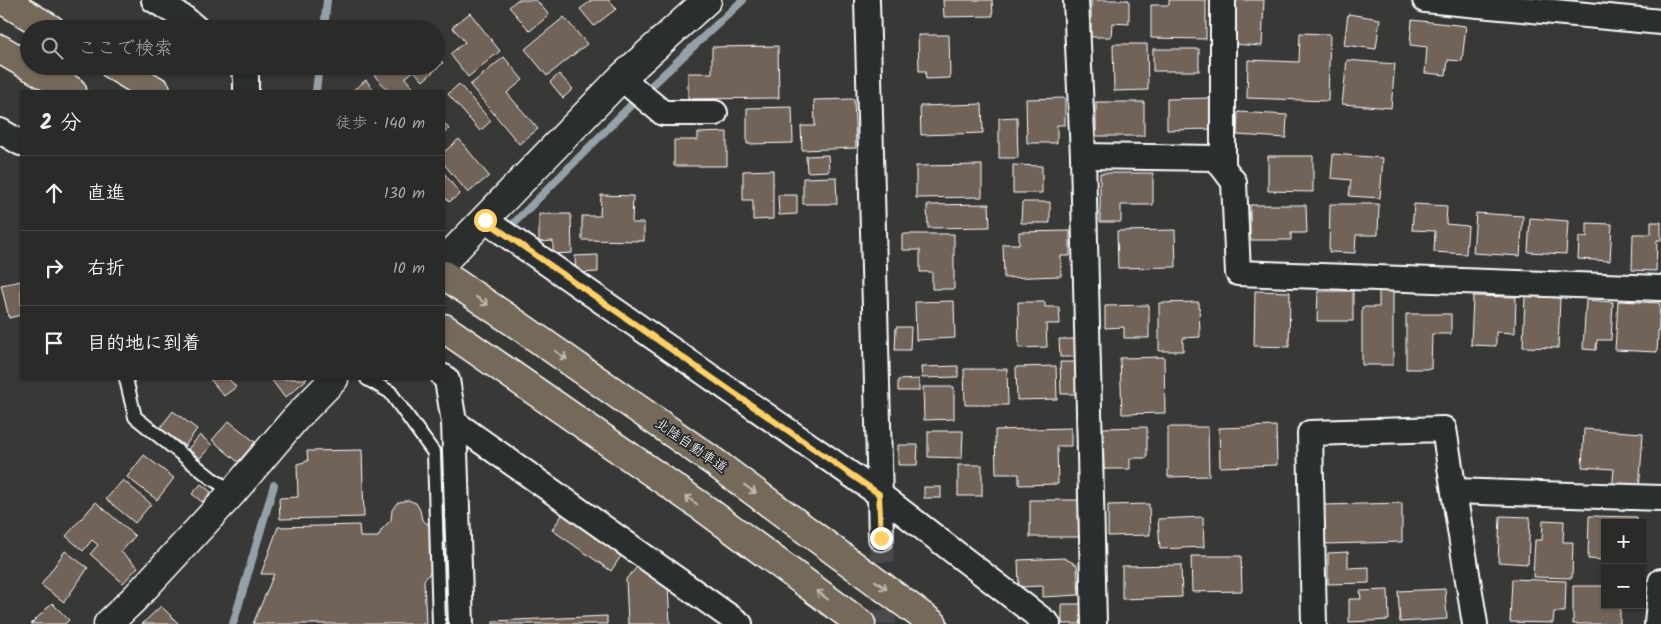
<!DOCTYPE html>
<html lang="ja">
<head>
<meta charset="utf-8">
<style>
	:root { --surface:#2a2a29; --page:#363635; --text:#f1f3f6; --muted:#a5a7a8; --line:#464646 }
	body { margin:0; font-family:Kalam,"Klee One",sans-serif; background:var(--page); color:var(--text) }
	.controls { position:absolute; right:15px; bottom:15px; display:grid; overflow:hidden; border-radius:0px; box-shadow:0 1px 4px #0004 }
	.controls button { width:45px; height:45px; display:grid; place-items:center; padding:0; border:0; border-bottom:1px solid var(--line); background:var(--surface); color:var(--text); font:25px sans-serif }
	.stop { position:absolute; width:15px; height:15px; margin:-11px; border:4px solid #ffd166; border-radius:50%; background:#fff }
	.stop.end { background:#ffd166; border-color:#fff; box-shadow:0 1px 5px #0008 }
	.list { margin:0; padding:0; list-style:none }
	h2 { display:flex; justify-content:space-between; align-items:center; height:65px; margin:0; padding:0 20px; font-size:21px }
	h2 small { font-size:16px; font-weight:400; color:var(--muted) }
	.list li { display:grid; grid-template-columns:32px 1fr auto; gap:15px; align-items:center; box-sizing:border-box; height:75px; padding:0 20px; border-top:1px solid var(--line) }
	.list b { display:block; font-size:19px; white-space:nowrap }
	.list em { font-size:16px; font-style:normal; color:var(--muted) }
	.icon { flex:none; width:28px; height:28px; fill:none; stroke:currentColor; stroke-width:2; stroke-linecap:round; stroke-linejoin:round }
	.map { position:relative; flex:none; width:1661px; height:624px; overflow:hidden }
	.search { position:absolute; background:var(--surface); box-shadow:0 1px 4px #0004; left:20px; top:20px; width:425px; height:55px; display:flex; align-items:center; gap:12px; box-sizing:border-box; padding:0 18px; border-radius:28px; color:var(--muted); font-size:19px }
	.panel { position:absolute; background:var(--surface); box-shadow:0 1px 4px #0004; left:20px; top:90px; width:425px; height:290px; border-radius:0px }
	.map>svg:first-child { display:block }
</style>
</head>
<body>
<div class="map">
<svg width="1661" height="624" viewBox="0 0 1661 624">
	<rect width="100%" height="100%" fill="#383837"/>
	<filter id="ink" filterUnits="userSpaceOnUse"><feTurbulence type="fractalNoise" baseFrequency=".02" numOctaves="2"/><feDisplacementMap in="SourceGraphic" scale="10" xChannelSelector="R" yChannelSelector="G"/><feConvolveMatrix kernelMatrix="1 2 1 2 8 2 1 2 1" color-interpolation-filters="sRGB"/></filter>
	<g filter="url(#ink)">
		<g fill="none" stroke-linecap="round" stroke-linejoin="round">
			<g stroke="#95a1aa" stroke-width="8">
				<polyline points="324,29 327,0"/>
				<polyline points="316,91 319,66"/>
				<polyline points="515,222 631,105 743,0"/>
				<polyline points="233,624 274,485"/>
			</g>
		</g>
		<g fill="#726359" stroke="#fff">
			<polygon points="517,0 536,0 549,15 530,31 509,7"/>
			<polygon points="592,0 609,0 616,9 594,26 580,9"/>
			<polygon points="943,0 992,0 993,16 944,17"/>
			<polygon points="1091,0 1129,0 1129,24 1112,23 1111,37 1091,37"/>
			<polygon points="1169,0 1206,0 1206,39 1151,38 1151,5 1169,5"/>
			<polygon points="1232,0 1264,0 1262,46 1230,44"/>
			<polygon points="470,13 500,51 468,77 450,54 465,42 452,27"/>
			<polygon points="1348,14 1380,19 1376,49 1344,45"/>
			<polygon points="564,17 587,44 547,76 525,49"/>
			<polygon points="1412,20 1466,26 1462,61 1448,60 1446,75 1425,73 1427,47 1410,45"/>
			<polygon points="1300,33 1330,34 1328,101 1247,98 1248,60 1299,62"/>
			<polygon points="918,35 949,35 950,78 926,79 925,71 919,71"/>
			<polygon points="1113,44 1147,44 1148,90 1114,91"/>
			<polygon points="778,46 779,98 688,99 688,73 712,73 712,47"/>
			<rect x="1153" y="49" width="46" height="22"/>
			<polygon points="436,55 443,63 423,81 414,71 405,78 416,91 388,91 373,74 383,66 436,66"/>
			<polygon points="504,57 523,80 507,93 538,129 519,144 470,85"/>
			<polygon points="1347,60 1395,64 1391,108 1342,104"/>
			<polygon points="559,74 573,89 563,98 550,82"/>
			<polygon points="366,80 374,91 352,91"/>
			<polygon points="459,84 491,121 480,131 448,94"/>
			<polygon points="1065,98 1065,125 1057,125 1057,143 1027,143 1026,99"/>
			<polygon points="1213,98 1214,129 1167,130 1167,99"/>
			<polygon points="854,99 856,148 802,150 801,126 815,126 814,100"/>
			<rect x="1096" y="102" width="48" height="34"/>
			<polygon points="982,104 983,133 921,135 920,106"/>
			<polygon points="792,107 793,143 747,144 747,108"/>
			<polygon points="1238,112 1287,115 1286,138 1237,135"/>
			<polygon points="1017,117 1018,158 999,158 999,118"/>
			<polygon points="444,123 449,129 444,133"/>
			<polygon points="727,132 727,166 674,166 674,140 698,140 698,133"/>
			<polygon points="459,139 489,176 468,193 444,164 444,152"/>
			<polygon points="1333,154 1383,158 1380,198 1349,196 1351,180 1331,178"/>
			<polygon points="828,155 829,171 807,172 806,156"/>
			<polygon points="1268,156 1313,156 1313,192 1268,191"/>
			<polygon points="982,165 982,197 916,198 916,166"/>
			<polygon points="1013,165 1042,166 1042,193 1013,193"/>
			<polygon points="773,170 773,219 753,220 753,200 743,200 743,171"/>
			<polygon points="444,173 460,194 449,202 444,196"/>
			<polygon points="1100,173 1153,173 1153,205 1121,205 1121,222 1100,222"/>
			<polygon points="836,177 837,204 803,204 803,178"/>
			<polygon points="601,195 633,196 632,223 644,223 644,241 582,240 582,216 600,216"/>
			<polygon points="778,195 797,195 797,214 779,215"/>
			<polygon points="1022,202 1050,202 1050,223 1021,223"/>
			<polygon points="989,204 990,227 928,228 927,205"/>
			<polygon points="1330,204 1379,204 1378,235 1356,235 1355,253 1329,252"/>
			<polygon points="1414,204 1447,206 1446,224 1468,226 1466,254 1434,252 1435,231 1412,230"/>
			<polygon points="1250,205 1306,205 1307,233 1291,233 1291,240 1250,240"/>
			<polygon points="1476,213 1523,216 1520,256 1473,253"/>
			<polygon points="539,214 571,214 572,253 553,254 553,241 539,242"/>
			<polygon points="1530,218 1568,221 1566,254 1528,252"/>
			<polygon points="1651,222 1661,222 1661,240 1657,240 1656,271 1632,270 1633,234 1651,234"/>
			<polygon points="1587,223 1612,224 1610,261 1578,259 1579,236 1587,237"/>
			<polygon points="1175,230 1176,267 1118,268 1117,231"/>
			<polygon points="1070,231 1070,256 1061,256 1061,276 1004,278 1003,244 1019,244 1019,232"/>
			<polygon points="902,234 954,234 954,289 932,289 932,272 920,272 920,250 902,250"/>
			<polygon points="598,255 598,272 576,273 575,256"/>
			<polygon points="21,281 21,315 9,318 1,285"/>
			<polygon points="1255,291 1290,292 1289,347 1254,346"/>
			<polygon points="1318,291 1353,291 1353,321 1317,321"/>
			<polygon points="1379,291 1393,291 1393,365 1362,365 1362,307 1379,307"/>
			<polygon points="1473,296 1516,297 1515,333 1496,332 1496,346 1471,345"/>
			<polygon points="1525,296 1560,298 1558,348 1523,347"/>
			<polygon points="1586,300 1613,302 1611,340 1597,340 1596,350 1583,349"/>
			<polygon points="954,301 955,338 916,340 915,302"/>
			<polygon points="1618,301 1660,303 1657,352 1615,350"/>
			<polygon points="1018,302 1045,302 1045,307 1059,307 1060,324 1046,324 1047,347 1019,348"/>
			<polygon points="1199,302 1200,337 1183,338 1183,351 1159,351 1159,303"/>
			<polygon points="1149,305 1149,338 1124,338 1124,327 1105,328 1105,306"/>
			<polygon points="1406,314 1451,314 1451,334 1432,334 1431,369 1406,369"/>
			<polygon points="896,327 911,327 910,350 895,350"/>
			<polygon points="1059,339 1078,339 1079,357 1060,357"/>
			<polygon points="1164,357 1165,413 1122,414 1120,358"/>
			<polygon points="1060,362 1078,362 1078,394 1061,394"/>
			<polygon points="958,366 958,377 922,378 921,367"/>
			<polygon points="1056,366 1057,399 1017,400 1016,367"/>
			<polygon points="964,369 1007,369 1008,405 965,405"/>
			<polygon points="210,379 229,379 236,387 224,396"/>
			<polygon points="271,379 307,379 285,398"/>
			<polygon points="919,379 919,391 898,391 898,380"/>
			<polygon points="923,387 954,387 954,419 924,420"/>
			<polygon points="173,411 197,429 185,446 160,428"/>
			<polygon points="229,421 255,442 238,462 212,440"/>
			<polygon points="1276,426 1277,465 1220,467 1219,428"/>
			<polygon points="1147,427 1147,458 1130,458 1130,469 1104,469 1103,428"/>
			<polygon points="1168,427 1208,427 1209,476 1168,477"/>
			<polygon points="1071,428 1071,446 1057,446 1058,484 1019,485 1019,474 996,474 995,430"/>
			<polygon points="1584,429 1643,433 1639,492 1612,490 1614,469 1582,467"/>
			<polygon points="928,431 963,431 962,458 928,457"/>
			<polygon points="200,435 212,445 200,458 188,449"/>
			<polygon points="898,445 918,445 917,465 898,465"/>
			<polygon points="362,450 364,517 280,519 279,498 298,497 297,464 308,461 307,451"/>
			<polygon points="144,455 174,478 157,500 127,477"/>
			<rect x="958" y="465" width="24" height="31"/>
			<polygon points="123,480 151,504 135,523 106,499"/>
			<polygon points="201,484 211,492 202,502 192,494"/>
			<rect x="924" y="487" width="17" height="11"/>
			<polygon points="408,500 416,503 420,510 422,520 428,524 435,535 437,564 424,580 426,624 253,624 274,574 261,574 278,527 359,525 360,537 378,537 382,529 391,520 392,510 397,503"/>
			<rect x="1030" y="500" width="50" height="37"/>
			<polygon points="96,502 135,536 121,552 138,567 123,583 90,554 98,545 92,540 83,551 66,536"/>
			<polygon points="1402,503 1402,542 1325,544 1324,505"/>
			<polygon points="1149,504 1150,535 1108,536 1108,505"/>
			<polygon points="564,512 623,553 611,571 552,530"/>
			<polygon points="1500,516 1530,517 1528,564 1498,562"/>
			<polygon points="1589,516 1637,517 1637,523 1605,523 1605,560 1588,559"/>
			<polygon points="1203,517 1204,547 1160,549 1158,519"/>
			<polygon points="1543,520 1564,521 1563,542 1573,542 1572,578 1533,577 1535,540 1542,540"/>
			<polygon points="65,551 88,568 64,602 41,585"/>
			<polygon points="1348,552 1348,568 1369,567 1369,583 1328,584 1328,553"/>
			<polygon points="1191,556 1241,556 1242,591 1192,592"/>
			<polygon points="1064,558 1077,565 1079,595 1043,597 1043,586 1019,587 1018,560"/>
			<polygon points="639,565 668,584 670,624 628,624 626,579"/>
			<polygon points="1181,565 1182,597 1122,599 1122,566"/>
			<polygon points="1512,579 1566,581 1565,612 1554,612 1553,623 1510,622"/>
			<polygon points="1573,586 1605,586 1605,605 1620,605 1620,624 1573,624"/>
			<polygon points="1445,589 1447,619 1400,622 1398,591"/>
			<polygon points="1388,590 1389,620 1349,622 1349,599 1361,599 1360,591"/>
			<polygon points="52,603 69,620 65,624 31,624"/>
			<rect x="1062" y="604" width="23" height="20"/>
			<polygon points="161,606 179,624 142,624"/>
			<polygon points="607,616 607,624 493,624 493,621"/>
		</g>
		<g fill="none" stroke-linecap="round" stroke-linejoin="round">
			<polyline stroke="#4c4c4b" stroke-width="24" stroke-dasharray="24 12" stroke-linecap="butt" points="881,538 884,624"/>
			<g stroke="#fff" stroke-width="16">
				<g id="lane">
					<polyline points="126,379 135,417 211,478 233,492"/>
					<polyline points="367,379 390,392 434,453 439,624"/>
				</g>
			</g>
			<g stroke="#fff" stroke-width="28">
				<g id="street">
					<polyline points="154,0 184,18 197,29"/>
					<polyline points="867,0 881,538"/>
					<polyline points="1076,0 1083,156 1094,624"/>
					<polyline points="1223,0 1223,167"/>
					<polyline points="1425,0 1661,22"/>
					<polyline points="242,66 246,77 246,91"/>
					<polyline points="621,78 663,113 715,113"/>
					<polyline points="0,131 21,143"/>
					<polyline points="1083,156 1216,158 1234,182 1238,273 1661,288"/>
					<polyline points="485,220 879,494 1048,624"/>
					<polyline points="444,377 447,380 454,422 740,624"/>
					<polyline points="454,422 461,624"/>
					<polyline points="1454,491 1661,498"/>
					<polyline points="1314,624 1310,433 1444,429 1475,624"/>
					<polyline points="1657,624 1661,581"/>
				</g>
			</g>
			<g stroke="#fff" stroke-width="31">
				<g id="secondary">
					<polyline points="444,261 621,78 707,0"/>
					<polyline points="108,624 135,598 233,492 295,419 334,379"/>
				</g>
			</g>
			<g stroke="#fff" stroke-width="31">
				<g id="highway">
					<polyline points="3,0 51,29"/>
					<polyline points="0,49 29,66"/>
					<polyline points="30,66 72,91"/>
					<polyline points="114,66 156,91"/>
					<polyline points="444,275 521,327 714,462 933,624"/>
					<polyline points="444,328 705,509 861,624"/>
				</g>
			</g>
			<use href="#lane" stroke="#2a2d2e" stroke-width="12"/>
			<use href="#street" stroke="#2a2d2e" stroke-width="24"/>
			<use href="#secondary" stroke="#2a2d2e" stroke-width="28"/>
			<use href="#highway" stroke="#746a5a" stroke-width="28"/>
		</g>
		<defs><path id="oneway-shaft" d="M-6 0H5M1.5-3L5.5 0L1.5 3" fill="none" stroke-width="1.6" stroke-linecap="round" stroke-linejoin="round" transform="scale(1.25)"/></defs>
		<g stroke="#c0bcb5">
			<use href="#oneway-shaft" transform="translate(482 301) rotate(34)"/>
			<use href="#oneway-shaft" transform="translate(561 355) rotate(35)"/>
			<use href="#oneway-shaft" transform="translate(750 489) rotate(36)"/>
			<use href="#oneway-shaft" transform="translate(691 500) rotate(-145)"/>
			<use href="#oneway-shaft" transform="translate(881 585) rotate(36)"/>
			<use href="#oneway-shaft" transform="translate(822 595) rotate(-144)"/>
		</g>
	</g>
	<g fill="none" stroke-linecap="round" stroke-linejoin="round" filter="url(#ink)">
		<polyline stroke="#ffd166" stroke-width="6" points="485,220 879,494 881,538"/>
	</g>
	<g text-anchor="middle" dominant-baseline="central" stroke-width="4" stroke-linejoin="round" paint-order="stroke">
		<g font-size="14" fill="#fff" stroke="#2a2d2e">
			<text transform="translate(691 446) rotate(35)">北陸自動車道</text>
		</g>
	</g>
</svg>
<div class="controls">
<button>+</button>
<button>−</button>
</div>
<div class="stop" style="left:485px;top:220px"></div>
<div class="stop end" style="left:881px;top:538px"></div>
<div class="search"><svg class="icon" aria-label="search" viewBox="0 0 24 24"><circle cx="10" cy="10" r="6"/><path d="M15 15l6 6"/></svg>ここで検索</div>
<section class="panel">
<h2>2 分<small>徒歩 · 140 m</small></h2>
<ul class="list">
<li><svg class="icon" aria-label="ahead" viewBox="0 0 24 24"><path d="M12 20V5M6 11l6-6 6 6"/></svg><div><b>直進</b></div><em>130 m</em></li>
<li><svg class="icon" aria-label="right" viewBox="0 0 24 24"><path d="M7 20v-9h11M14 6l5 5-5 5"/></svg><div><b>右折</b></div><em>10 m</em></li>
<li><svg class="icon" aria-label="arrive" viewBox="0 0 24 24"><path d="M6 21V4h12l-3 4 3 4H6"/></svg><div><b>目的地に到着</b></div></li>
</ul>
</section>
</div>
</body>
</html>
